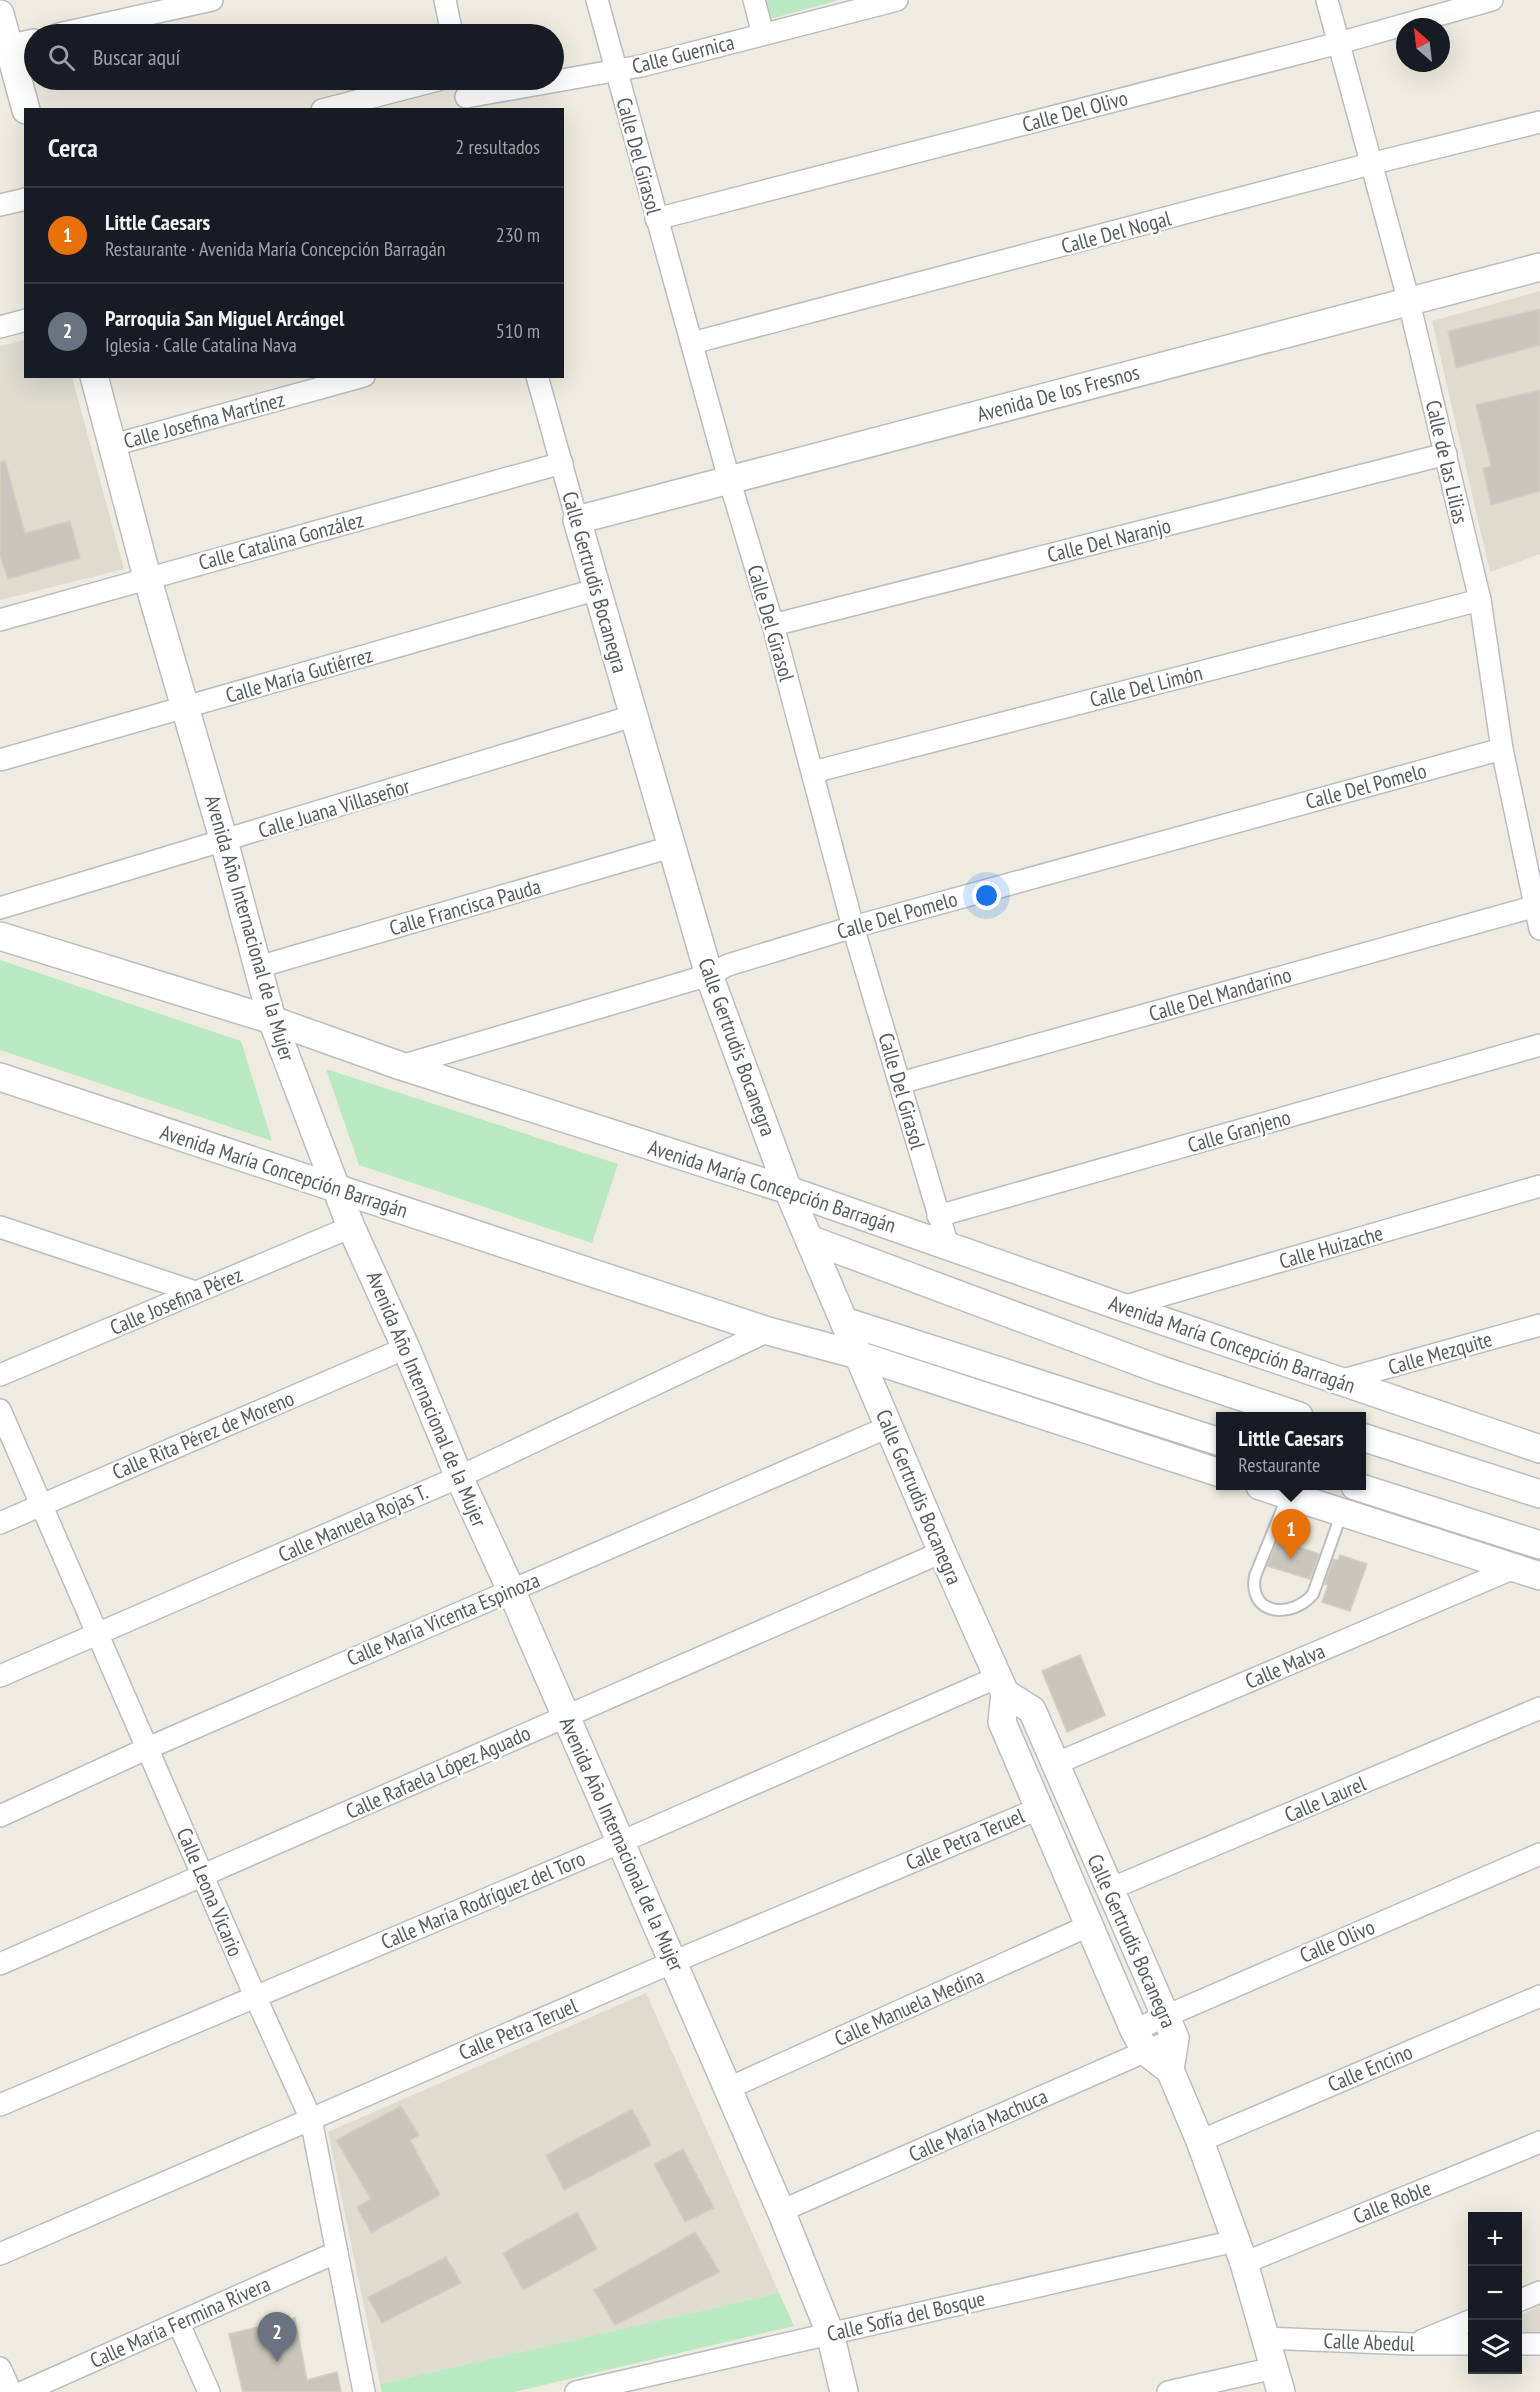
<!DOCTYPE html>
<html lang="es">
<head>
<meta charset="utf-8">
<style>
	:root { --surface:#171b24; --page:#20242c; --text:#f1f3f6; --muted:#9ea1a6; --line:#363941; --accent:#ea580c }
	body { margin:0; font-family:"PT Sans Narrow",sans-serif; background:var(--page); color:var(--text) }
	.controls { position:absolute; right:18px; bottom:18px; display:grid; overflow:hidden; border-radius:0px; box-shadow:0 6px 24px #0002 }
	.controls button { width:54px; height:54px; display:grid; place-items:center; padding:0; border:0; border-bottom:2px solid var(--line); background:var(--surface); color:var(--text); font:30px sans-serif }
	.compass { position:absolute; left:1396px; top:18px; width:54px; height:54px; border-radius:50%; background:var(--surface); box-shadow:0 6px 24px #0002; rotate:332deg }
	.you { position:absolute; left:987px; top:896px; width:21px; height:21px; margin:-15px; border:4px solid #fff; border-radius:50%; background:#1a73e8; box-shadow:0 0 0 9px #1a73e833 }
	.badge { display:grid; place-items:center; width:39px; height:39px; border-radius:50%; background:var(--accent); color:#fff; font-size:20px; font-weight:700 }
	.pin { position:absolute; translate:-50% -50px; filter:drop-shadow(0 2px 3px #0008) }
	.pin::after { content:''; position:absolute; top:32px; width:21px; height:18px; background:inherit; clip-path:polygon(0 0,100% 0,50% 100%) }
	.popup { position:absolute; left:1216px; top:1412px; width:150px; height:78px; box-sizing:border-box; display:grid; place-content:center; border-radius:0px; background:var(--surface); filter:drop-shadow(0 2px 4px #0005); font-size:20px; white-space:nowrap; color:var(--muted) }
	.popup b { font-size:22px; color:var(--text) }
	.popup::after { content:''; position:absolute; left:50%; top:100%; margin-left:-12px; border:12px solid transparent; border-top-color:var(--surface) }
	.list { margin:0; padding:0; list-style:none }
	h2 { display:flex; justify-content:space-between; align-items:center; height:78px; margin:0; padding:0 24px; font-size:26px }
	h2 small { font-size:20px; font-weight:400; color:var(--muted) }
	.list li { display:grid; grid-template-columns:39px 1fr auto; gap:18px; align-items:center; box-sizing:border-box; height:96px; padding:0 24px; border-top:2px solid var(--line) }
	.list b { display:block; font-size:22px; white-space:nowrap }
	.list p { margin:0; font-size:20px; white-space:nowrap; color:var(--muted) }
	.list em { font-size:20px; font-style:normal; color:var(--muted) }
	.icon { flex:none; width:33px; height:33px; fill:none; stroke:currentColor; stroke-width:2; stroke-linecap:round; stroke-linejoin:round }
	.map { position:relative; flex:none; width:1540px; height:2392px; overflow:hidden }
	.search { position:absolute; background:var(--surface); box-shadow:0 6px 24px #0002; left:24px; top:24px; width:540px; height:66px; display:flex; align-items:center; gap:15px; box-sizing:border-box; padding:0 21px; border-radius:33px; color:var(--muted); font-size:22px }
	.panel { position:absolute; background:var(--surface); box-shadow:0 6px 24px #0002; left:24px; top:108px; width:540px; height:270px; border-radius:0px }
	.map>svg:first-child { display:block }
</style>
</head>
<body>
<div class="map">
<svg width="1540" height="2392" viewBox="0 0 1540 2392">
	<rect width="100%" height="100%" fill="#eeece0"/>
	<g fill="#dddccf">
		<polygon points="1540,291 1540,554 1490,572 1432,321"/>
		<polygon points="25,340 26,376 72,377 124,569 0,600 0,346"/>
		<polygon points="646,1993 779,2293 380,2384 328,2132"/>
		<polygon points="1540,2306 1540,2338 1518,2338 1518,2317"/>
	</g>
	<g fill="#bae8c0">
		<polygon points="762,0 839,0 767,20"/>
		<polygon points="0,960 241,1041 272,1141 0,1050"/>
		<polygon points="326,1069 618,1164 592,1243 359,1165"/>
		<polygon points="779,2293 794,2326 514,2392 382,2392 380,2384"/>
	</g>
	<g fill="#c9c6bd" stroke="#d3cfbe" stroke-width="1.5">
		<polygon points="1540,309 1540,345 1456,368 1448,331"/>
		<polygon points="1540,390 1540,491 1491,505 1483,468 1491,466 1476,405"/>
		<polygon points="5,461 25,533 70,521 80,558 8,579 0,556 0,462"/>
		<polygon points="1278,1540 1319,1554 1310,1579 1267,1566"/>
		<polygon points="1340,1555 1367,1564 1350,1611 1322,1602 1328,1585 1325,1584 1333,1559 1338,1560"/>
		<polygon points="1080,1655 1105,1715 1067,1732 1042,1671"/>
		<polygon points="401,2106 419,2135 410,2140 440,2195 371,2233 357,2207 371,2199 336,2140"/>
		<polygon points="632,2109 651,2145 564,2190 546,2155"/>
		<polygon points="683,2149 714,2208 685,2222 654,2164"/>
		<polygon points="577,2212 597,2249 523,2290 503,2253"/>
		<polygon points="695,2232 720,2272 615,2325 594,2290"/>
		<polygon points="446,2257 461,2283 382,2323 368,2297"/>
		<polygon points="295,2318 307,2380 337,2372 341,2392 243,2392 229,2334"/>
	</g>
	<g fill="none" stroke-linecap="round" stroke-linejoin="round">
		<g stroke="#bbbdc3" stroke-width="14">
			<path id="service" d="M1288,1495L1255,1576C1248,1616 1292,1619 1313,1594L1342,1512"/>
		</g>
		<g stroke="#bbbdc3" stroke-width="24">
			<g id="minor">
				<polyline points="445,0 452,34"/>
				<polyline points="597,0 729,479 773,625 853,927 948,1246"/>
				<polyline points="754,0 763,34"/>
				<polyline points="1327,0 1409,302 1480,600 1502,749 1540,929"/>
				<polyline points="59,34 212,0"/>
				<polyline points="10,45 34,40"/>
				<polyline points="466,97 641,66 897,0"/>
				<polyline points="322,110 438,80"/>
				<polyline points="0,205 26,199"/>
				<polyline points="656,219 1339,43 1492,0"/>
				<polyline points="0,327 26,320"/>
				<polyline points="692,343 1370,164 1540,122"/>
				<polyline points="537,376 577,520"/>
				<polyline points="113,445 364,376"/>
				<polyline points="0,620 562,463"/>
				<polyline points="773,625 1446,454"/>
				<polyline points="0,760 598,589"/>
				<polyline points="813,772 1480,600"/>
				<polyline points="0,908 633,716"/>
				<polyline points="258,967 671,847"/>
				<polyline points="401,1066 709,975 728,965 853,927 1502,749"/>
				<polyline points="900,1083 1540,905"/>
				<polyline points="938,1216 1540,1045"/>
				<polyline points="0,1227 195,1292"/>
				<polyline points="1122,1307 1540,1186"/>
				<polyline points="0,1375 351,1227"/>
				<polyline points="1339,1381 1540,1325"/>
				<polyline points="0,1410 255,1996 311,2119 364,2392"/>
				<polyline points="0,1523 406,1348"/>
				<polyline points="0,1676 459,1477 768,1331"/>
				<polyline points="1055,1764 1514,1568"/>
				<polyline points="0,1816 148,1748 888,1427"/>
				<polyline points="1110,1889 1540,1708"/>
				<polyline points="0,1964 942,1552"/>
				<polyline points="1134,2030 1540,1854"/>
				<polyline points="729,2088 1088,1926"/>
				<polyline points="0,2105 621,1842 998,1677"/>
				<polyline points="1200,2141 1540,1996"/>
				<polyline points="781,2211 1160,2045"/>
				<polyline points="0,2254 673,1962 1038,1809"/>
				<polyline points="1244,2263 1540,2142"/>
				<polyline points="1518,2301 1540,2292"/>
				<polyline points="179,2324 209,2392"/>
				<polyline points="1266,2338 1412,2344 1472,2344"/>
				<polyline points="1423,2340 1472,2320"/>
				<polyline points="1518,2344 1540,2344"/>
				<polyline points="0,2368 11,2392"/>
				<polyline points="23,2392 337,2252"/>
				<polyline points="576,2392 1235,2241"/>
				<polyline points="1168,2392 1274,2368"/>
			</g>
		</g>
		<g stroke="#bbbdc3" stroke-width="30">
			<g id="tertiary">
				<polyline points="0,14 26,110"/>
				<polyline points="94,376 147,577 224,841 272,1020 351,1227 406,1348 459,1477 511,1590 781,2211 830,2333 844,2392"/>
				<polyline points="0,936 272,1020 401,1066 788,1190 1122,1307 1540,1449"/>
				<polyline points="0,1077 768,1331 858,1355 1220,1473"/>
				<polyline points="809,1239 1161,1370 1299,1416"/>
				<polyline points="844,1321 1220,1442"/>
				<polyline points="1362,1437 1540,1494"/>
				<polyline points="1260,1486 1540,1576"/>
				<polyline points="1355,1486 1540,1545"/>
				<polyline points="1005,1693 1032,1710 1165,2015 1175,2038 1170,2070"/>
				<polyline points="1281,2392 1244,2263 1200,2141 1170,2070 1146,2052 1134,2030 1002,1722 1005,1693 942,1552 788,1190 709,975 577,520 1540,267"/>
			</g>
		</g>
		<use href="#service" stroke="#fff" stroke-width="10"/>
		<use href="#minor" stroke="#fff" stroke-width="21"/>
		<use href="#tertiary" stroke="#fff" stroke-width="27"/>
	</g>
	<g text-anchor="middle" dominant-baseline="central" stroke-width="5" stroke-linejoin="round" paint-order="stroke">
		<g font-size="21" fill="#595c63" stroke="#fff">
			<text transform="translate(683 54) rotate(-14)">Calle Guernica</text>
			<text transform="translate(1075 111) rotate(-15)">Calle Del Olivo</text>
			<text transform="translate(639 156) rotate(75)">Calle Del Girasol</text>
			<text transform="translate(1116 232) rotate(-15)">Calle Del Nogal</text>
			<text transform="translate(1058 393) rotate(-15)">Avenida De los Fresnos</text>
			<text transform="translate(204 420) rotate(-15)">Calle Josefina Martínez</text>
			<text transform="translate(1447 462) rotate(77)">Calle de las Lilias</text>
			<text transform="translate(1109 540) rotate(-14)">Calle Del Naranjo</text>
			<text transform="translate(281 541) rotate(-15)">Calle Catalina González</text>
			<text transform="translate(595 582) rotate(74)">Calle Gertrudis Bocanegra</text>
			<text transform="translate(771 623) rotate(74)">Calle Del Girasol</text>
			<text transform="translate(299 675) rotate(-16)">Calle María Gutiérrez</text>
			<text transform="translate(1146 686) rotate(-14)">Calle Del Limón</text>
			<text transform="translate(1366 786) rotate(-15)">Calle Del Pomelo</text>
			<text transform="translate(334 808) rotate(-17)">Calle Juana Villaseñor</text>
			<text transform="translate(465 907) rotate(-16)">Calle Francisca Pauda</text>
			<text transform="translate(897 915) rotate(-16)">Calle Del Pomelo</text>
			<text transform="translate(250 928) rotate(74)">Avenida Año Internacional de la Mujer</text>
			<text transform="translate(1220 994) rotate(-16)">Calle Del Mandarino</text>
			<text transform="translate(737 1047) rotate(70)">Calle Gertrudis Bocanegra</text>
			<text transform="translate(902 1091) rotate(74)">Calle Del Girasol</text>
			<text transform="translate(1239 1131) rotate(-16)">Calle Granjeno</text>
			<text transform="translate(284 1171) rotate(18)">Avenida María Concepción Barragán</text>
			<text transform="translate(772 1186) rotate(18)">Avenida María Concepción Barragán</text>
			<text transform="translate(1331 1247) rotate(-16)">Calle Huizache</text>
			<text transform="translate(176 1301) rotate(-23)">Calle Josefina Pérez</text>
			<text transform="translate(1232 1344) rotate(19)">Avenida María Concepción Barragán</text>
			<text transform="translate(1440 1353) rotate(-16)">Calle Mezquite</text>
			<text transform="translate(427 1399) rotate(67)">Avenida Año Internacional de la Mujer</text>
			<text transform="translate(203 1435) rotate(-23)">Calle Rita Pérez de Moreno</text>
			<text transform="translate(919 1497) rotate(67)">Calle Gertrudis Bocanegra</text>
			<text transform="translate(353 1523) rotate(-24)">Calle Manuela Rojas T.</text>
			<text transform="translate(443 1619) rotate(-23)">Calle María Vicenta Espinoza</text>
			<text transform="translate(1285 1666) rotate(-23)">Calle Malva</text>
			<text transform="translate(438 1772) rotate(-24)">Calle Rafaela López Aguado</text>
			<text transform="translate(1325 1799) rotate(-23)">Calle Laurel</text>
			<text transform="translate(965 1839) rotate(-23)">Calle Petra Teruel</text>
			<text transform="translate(622 1844) rotate(66)">Avenida Año Internacional de la Mujer</text>
			<text transform="translate(210 1892) rotate(67)">Calle Leona Vicario</text>
			<text transform="translate(483 1900) rotate(-23)">Calle María Rodríguez del Toro</text>
			<text transform="translate(1132 1941) rotate(66)">Calle Gertrudis Bocanegra</text>
			<text transform="translate(1337 1941) rotate(-23)">Calle Olivo</text>
			<text transform="translate(909 2007) rotate(-24)">Calle Manuela Medina</text>
			<text transform="translate(518 2029) rotate(-23)">Calle Petra Teruel</text>
			<text transform="translate(1370 2068) rotate(-23)">Calle Encino</text>
			<text transform="translate(978 2125) rotate(-24)">Calle María Machuca</text>
			<text transform="translate(1392 2202) rotate(-22)">Calle Roble</text>
			<text transform="translate(906 2316) rotate(-13)">Calle Sofía del Bosque</text>
			<text transform="translate(180 2322) rotate(-24)">Calle María Fermina Rivera</text>
			<text transform="translate(1369 2342) rotate(2)">Calle Abedul</text>
		</g>
	</g>
</svg>
<div class="controls">
<button>+</button>
<button>−</button>
<button><svg class="icon" aria-label="layers" viewBox="0 0 24 24"><path d="M12 4l9 5-9 5-9-5zM3 14l9 5 9-5"/></svg></button>
</div>
<svg class="compass" viewBox="-18 -18 36 36"><path d="M0-13l5 13h-10z" fill="#e53935"/><path d="M0 13l5-13h-10z" fill="#9ea1a6"/></svg>
<div class="you"></div>
<div class="pin badge" style="left:1291px;top:1559px;background:#e8710a">1</div>
<div class="popup"><b>Little Caesars</b>Restaurante</div>
<div class="pin badge" style="left:277px;top:2362px;background:#6b7280">2</div>
<div class="search"><svg class="icon" aria-label="search" viewBox="0 0 24 24"><circle cx="10" cy="10" r="6"/><path d="M15 15l6 6"/></svg>Buscar aquí</div>
<section class="panel">
<h2>Cerca<small>2 resultados</small></h2>
<ul class="list">
<li><span class="badge" style="background:#e8710a">1</span><div><b>Little Caesars</b><p>Restaurante · Avenida María Concepción Barragán</p></div><em>230 m</em></li>
<li><span class="badge" style="background:#6b7280">2</span><div><b>Parroquia San Miguel Arcángel</b><p>Iglesia · Calle Catalina Nava</p></div><em>510 m</em></li>
</ul>
</section>
</div>
</body>
</html>
